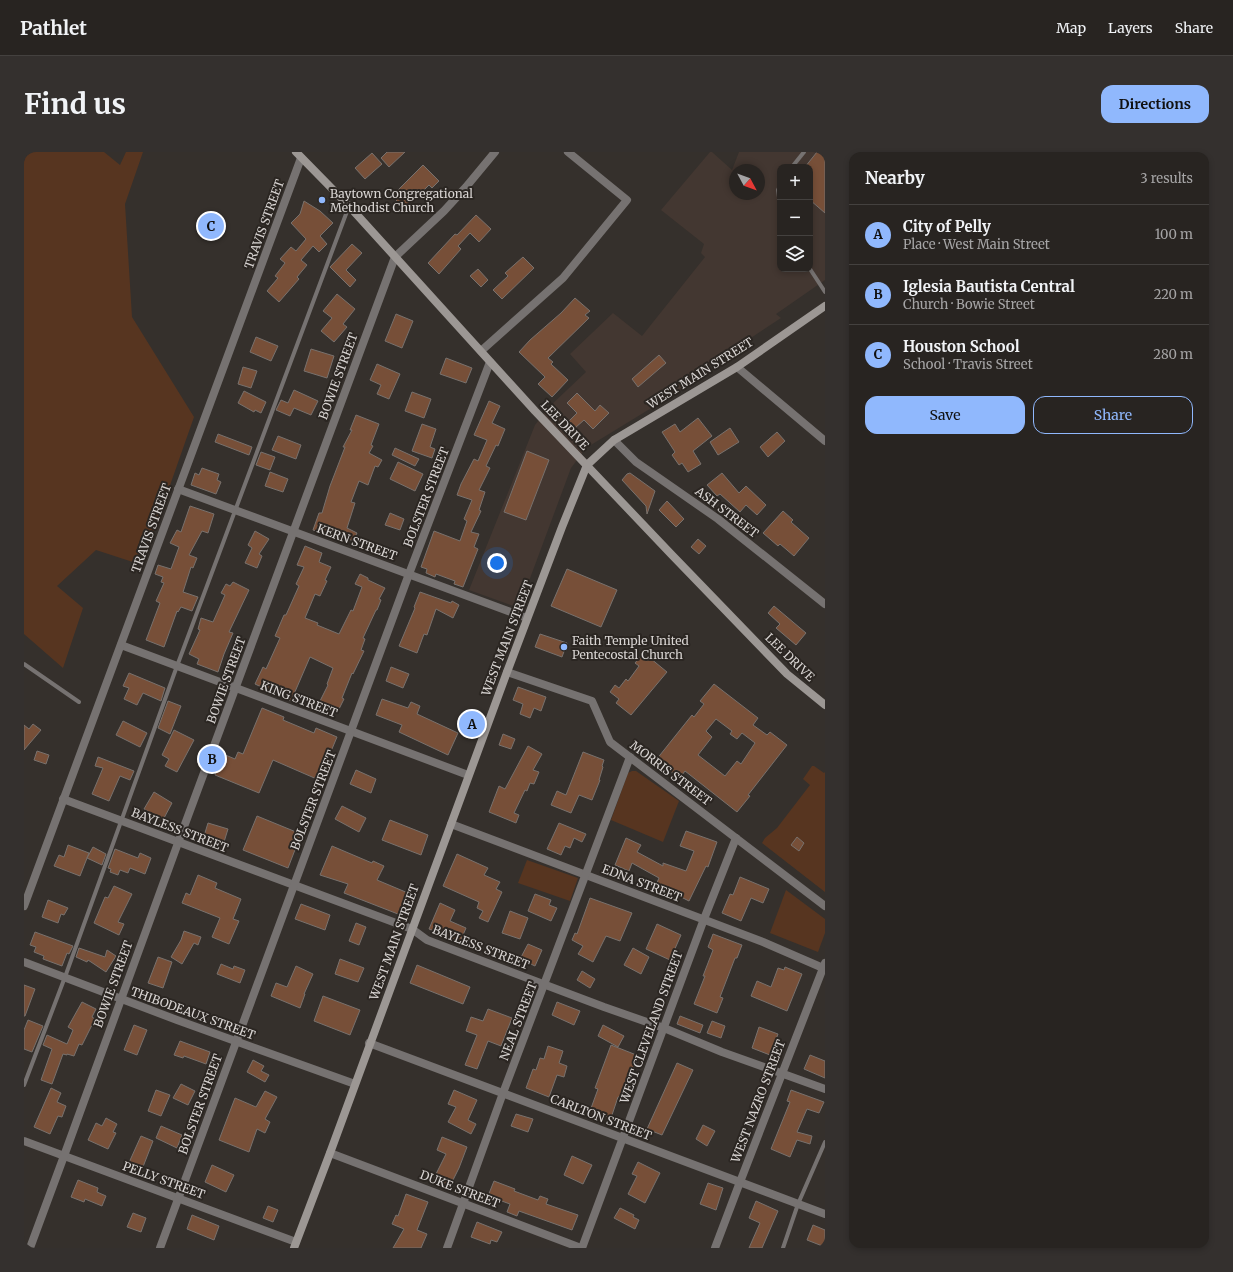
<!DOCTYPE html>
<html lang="en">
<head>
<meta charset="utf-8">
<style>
	:root { --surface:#282421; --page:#34302e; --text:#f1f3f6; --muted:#a5a4a5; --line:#44413f; --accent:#90b8fd }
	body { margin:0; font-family:Merriweather,serif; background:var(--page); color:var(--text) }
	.controls { position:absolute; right:12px; top:12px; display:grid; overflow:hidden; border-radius:8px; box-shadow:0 2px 6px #0003 }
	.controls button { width:36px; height:36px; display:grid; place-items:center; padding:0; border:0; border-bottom:1px solid var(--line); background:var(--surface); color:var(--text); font:20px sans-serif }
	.compass { position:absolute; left:705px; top:12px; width:36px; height:36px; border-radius:50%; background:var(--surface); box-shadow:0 2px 6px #0003; rotate:131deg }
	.you { position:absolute; left:473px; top:411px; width:14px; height:14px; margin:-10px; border:3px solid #fff; border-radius:50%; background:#1a73e8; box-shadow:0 0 0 6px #1a73e833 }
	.badge { display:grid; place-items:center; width:26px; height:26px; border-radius:50%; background:var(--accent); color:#111; font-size:13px; font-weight:700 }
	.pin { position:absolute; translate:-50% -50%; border:2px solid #fff; box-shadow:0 1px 4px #0006 }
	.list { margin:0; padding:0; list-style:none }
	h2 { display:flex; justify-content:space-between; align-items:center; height:52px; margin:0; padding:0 16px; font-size:17px }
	h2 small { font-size:13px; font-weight:400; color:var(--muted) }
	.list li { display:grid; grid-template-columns:26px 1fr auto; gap:12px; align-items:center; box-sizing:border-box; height:60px; padding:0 16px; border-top:1px solid var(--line) }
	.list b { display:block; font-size:15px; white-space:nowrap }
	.list p { margin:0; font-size:13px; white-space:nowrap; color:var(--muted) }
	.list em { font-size:13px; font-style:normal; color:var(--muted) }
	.actions { display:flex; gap:8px; padding:12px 16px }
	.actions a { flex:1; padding:9px 0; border:1px solid var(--accent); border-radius:12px; text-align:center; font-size:14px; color:var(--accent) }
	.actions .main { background:var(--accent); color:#111 }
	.icon { flex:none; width:22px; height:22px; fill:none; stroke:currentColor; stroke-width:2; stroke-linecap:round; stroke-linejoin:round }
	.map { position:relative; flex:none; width:801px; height:1096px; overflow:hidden; border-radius:12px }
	header { display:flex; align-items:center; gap:24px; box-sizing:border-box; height:56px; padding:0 20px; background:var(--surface); border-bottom:1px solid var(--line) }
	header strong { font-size:19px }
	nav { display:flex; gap:22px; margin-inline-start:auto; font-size:14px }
	.intro { display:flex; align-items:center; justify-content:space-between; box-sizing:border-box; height:96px; padding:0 24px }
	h1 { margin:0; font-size:28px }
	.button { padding:10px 18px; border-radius:12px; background:var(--accent); color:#111; font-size:14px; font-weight:700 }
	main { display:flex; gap:24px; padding:0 24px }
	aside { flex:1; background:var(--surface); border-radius:12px; box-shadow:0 2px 6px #0003 }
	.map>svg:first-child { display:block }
</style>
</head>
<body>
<header>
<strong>Pathlet</strong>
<nav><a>Map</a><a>Layers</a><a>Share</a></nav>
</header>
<div class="intro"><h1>Find us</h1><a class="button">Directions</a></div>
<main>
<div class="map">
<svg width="801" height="1096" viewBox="0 0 801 1096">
	<rect width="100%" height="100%" fill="#35302c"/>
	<path fill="#433731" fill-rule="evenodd" d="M686,0H688L708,18L715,0H801V128L752,162L757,166L663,228L665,233L562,296L547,316L495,456L445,438L511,273L525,255L562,220L546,202L589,161L618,184L681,105L677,101L680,92L637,58ZM756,15H786V117H756ZM711,18H735V42H711Z"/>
	<g fill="#573520">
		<polygon points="0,0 80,0 96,13 102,0 119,0 101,52 108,165 170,265 118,413 72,398 33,434 59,456 39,516 0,482"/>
		<polygon points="788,614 790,614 800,621 801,620 801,740 738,691 741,686 753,676 786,633 779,627"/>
		<polygon points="608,619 612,619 655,649 639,690 587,668 604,621"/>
		<polygon points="503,708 554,726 546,749 494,731"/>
		<polygon points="762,738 801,767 801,781 794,800 746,781"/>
	</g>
	<g fill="#774f38" stroke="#78716d" fill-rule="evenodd">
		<polygon points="363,0 381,0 365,15 357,6"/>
		<polygon points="793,0 801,0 801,61 786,48 786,15 781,15"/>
		<polygon points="348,1 358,12 341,27 331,16"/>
		<polygon points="399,13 415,29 408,36 405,33 381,57 368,44"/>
		<polygon points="280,49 296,59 309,71 296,84 303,92 295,100 289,94 277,108 283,113 273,125 275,127 255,150 243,139 254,126 251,124 261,111 256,107 267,95 272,99 282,87 267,71 276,62"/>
		<polygon points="452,63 467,77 455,90 446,81 434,94 437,97 415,122 404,111 431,82 433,83"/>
		<polygon points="328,92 338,101 322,118 332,128 326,135 306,115"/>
		<polygon points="499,105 510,116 478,147 469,138 484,124 481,121"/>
		<polygon points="454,117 464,128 457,135 446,124"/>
		<polygon points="313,142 331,157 319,172 323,175 310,190 297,179 308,166 299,159"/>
		<polygon points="551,146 566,159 561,163 565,166 524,206 529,210 527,212 544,228 528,245 514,232 521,225 495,200 506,188 537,161"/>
		<polygon points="372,162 389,169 378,196 361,189"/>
		<polygon points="232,185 254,194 247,209 226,200"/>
		<polygon points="287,197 310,204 303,226 280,219"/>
		<polygon points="635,203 642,211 614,235 608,227"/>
		<polygon points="422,206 448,216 442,231 416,222"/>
		<polygon points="353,212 376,222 365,247 353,242 357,233 346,228"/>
		<polygon points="219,215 233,219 227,236 214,232"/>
		<polygon points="270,238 294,249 287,263 270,256 266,264 252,258 257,248 264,251"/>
		<polygon points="220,239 242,250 237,261 231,258 230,260 214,251"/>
		<polygon points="388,240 407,247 400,266 381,259"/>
		<polygon points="553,241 571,259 576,253 585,261 569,277 560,268 551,276 545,269 553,261 543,251"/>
		<polygon points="465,249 476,254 468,271 481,277 474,294 472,293 462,314 466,316 455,338 461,340 455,358 457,359 447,380 455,382 450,395 454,397 439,435 430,432 431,429 412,422 411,425 402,421 403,417 397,415 410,379 436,389 443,369 440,367 448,348 433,343 437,332 450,307 454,309 463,288 450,283"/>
		<polygon points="332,263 355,272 347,293 349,294 345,301 358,308 354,315 351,314 344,333 335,329 327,350 331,351 323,376 333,381 329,389 314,382 313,386 289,378 295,361 298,361 306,334 321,295 319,295 328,278 326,278"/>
		<polygon points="674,266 688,284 669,299 677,312 664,320 658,311 655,313 648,303 651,300 638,280 651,272 656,280"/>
		<polygon points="398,272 412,277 406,295 411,297 408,306 388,299"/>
		<polygon points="706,276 715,290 694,303 686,290"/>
		<polygon points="753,280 761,289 744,305 736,295"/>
		<polygon points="194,282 228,295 225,303 191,290"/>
		<polygon points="254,284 277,293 272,307 248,298"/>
		<polygon points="371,296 395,307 391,314 368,303"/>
		<polygon points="503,299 525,308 502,368 480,360"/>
		<polygon points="237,300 251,305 246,318 232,313"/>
		<polygon points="374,310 399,322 391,339 366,327"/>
		<polygon points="178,316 195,322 193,328 197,330 192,342 167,333 171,321 175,323"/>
		<polygon points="246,320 264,327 259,340 241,334"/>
		<polygon points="606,321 631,339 623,362 622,354 598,328 603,322"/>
		<polygon points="698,321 715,341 722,334 742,353 733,363 722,353 716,360 696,342 693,344 683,333"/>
		<polygon points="643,349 660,367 652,375 635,358"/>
		<polygon points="166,354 190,362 184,381 178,379 165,403 173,406 169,416 167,415 159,440 174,445 168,459 157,455 154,460 153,459 140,495 122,488 136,451 132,449 140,431 137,430 139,425 131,422 134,413 147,417 155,395 146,391 153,378 157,380"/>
		<polygon points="759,359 769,368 767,370 785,386 770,404 756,392 754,394 739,381"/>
		<polygon points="366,361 380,367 376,378 361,373"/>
		<polygon points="231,379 245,387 235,402 238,404 233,416 221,411 228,396 224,393"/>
		<polygon points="674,387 682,394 675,402 667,395"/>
		<polygon points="281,394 298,401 295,410 307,415 301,428 303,429 296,444 291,442 281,466 294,471 293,473 315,482 327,458 329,459 338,435 331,432 336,422 344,426 344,428 361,436 355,447 357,448 353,458 352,458 339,486 341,487 337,498 340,499 329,522 328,521 318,546 320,547 314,559 296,549 304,533 303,532 309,516 286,505 267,549 231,532 239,515 242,517 256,486 251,484 260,463 262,463 275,434 272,432 280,415 273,413"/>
		<polygon points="543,417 593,438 577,475 527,454"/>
		<polygon points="209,430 225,438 205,480 209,481 200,502 194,520 173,512 175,507 165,502 176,478 174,477 177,466 189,470 201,443 197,441 202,432 206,434"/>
		<polygon points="396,440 427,451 428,449 435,453 429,466 412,457 403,483 400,482 393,501 375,494 391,456 390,455"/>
		<polygon points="750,454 782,481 772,493 752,476 756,472 744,461"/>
		<polygon points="516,482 543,491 538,505 511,495"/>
		<polygon points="617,504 623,509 626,506 643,520 607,563 592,551 595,547 586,540 591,533 595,536 602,527 604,529 615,514 611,511"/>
		<polygon points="367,515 385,522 379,536 362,529"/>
		<polygon points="105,521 141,536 137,549 119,541 113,553 100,547 105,536 99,534"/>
		<path d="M690,532L734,566L729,573L743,583L746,580L763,593L724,643L726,644L713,660L661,619L658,623L652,618L649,621L632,608L668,563L670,565L680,552L676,549ZM692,567L708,579L706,582L713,587L718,581L731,591L717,612L713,609L701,624L674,603L688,585L682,579Z"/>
		<polygon points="494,535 522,545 517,559 510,556 506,566 496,562 499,552 489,548"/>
		<polygon points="358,547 384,556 387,550 396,554 393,562 434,581 424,603 375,580 378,573 352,563"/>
		<polygon points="144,549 157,554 146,582 134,576"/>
		<polygon points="238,556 260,565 259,568 290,581 292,576 313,585 295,628 249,608 235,641 191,623 199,602 211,607 214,600 219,602"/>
		<polygon points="99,569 123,581 116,595 92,583"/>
		<polygon points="9,572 17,578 0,598 0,573 5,577"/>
		<polygon points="150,578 170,588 153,620 141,614 145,607 138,603"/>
		<polygon points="479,582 491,587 487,597 475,593"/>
		<polygon points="504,594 518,602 509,618 515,620 510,632 506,631 503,639 501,638 490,661 495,663 492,671 465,660 475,634 481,637"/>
		<polygon points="13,599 25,603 22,612 10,608"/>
		<polygon points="559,600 580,608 578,614 579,615 575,628 576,628 568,648 555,643 547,661 527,653 533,639 542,643"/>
		<polygon points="74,605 110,619 106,628 96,624 85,649 68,642 79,616 71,614"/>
		<polygon points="332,618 352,627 347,641 326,632"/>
		<polygon points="130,640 148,651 139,668 120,657"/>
		<polygon points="318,654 342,666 335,680 311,667"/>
		<polygon points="233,664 277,682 264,716 219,698"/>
		<polygon points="366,668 404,683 397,703 358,688"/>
		<polygon points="184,671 204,677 200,690 180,684"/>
		<polygon points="535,671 562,682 558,690 550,686 546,696 541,694 537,703 523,697"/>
		<polygon points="662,679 693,690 684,715 682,714 665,749 651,742 652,740 632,733 635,726 608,711 605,719 591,713 602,686 617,693 613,700 639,714 639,711 662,719 670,699 656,694"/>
		<polygon points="773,685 780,691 775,699 767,693"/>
		<polygon points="44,693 65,701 56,724 30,714 35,703 40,705"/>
		<polygon points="308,694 348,711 349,709 360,714 353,728 384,741 374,762 320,741 324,732 296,723"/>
		<polygon points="69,695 82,702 78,713 63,706"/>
		<polygon points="91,697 114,706 116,701 127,706 121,722 106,716 104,721 96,718 94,723 86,720 87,717 84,716"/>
		<polygon points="433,702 464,716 460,723 476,730 472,737 478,740 464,770 455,766 459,759 453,756 455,750 419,734"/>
		<polygon points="174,723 193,731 191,736 217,747 209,767 215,769 205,792 188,785 196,766 158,751 162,741 166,743"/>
		<polygon points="716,725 745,737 739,751 727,746 717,769 698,761 706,742 709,743"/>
		<polygon points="90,734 108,742 94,770 100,772 95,783 70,771 81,745 84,746"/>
		<polygon points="511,742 527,748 525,753 533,756 527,769 504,759"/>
		<polygon points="566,746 608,761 596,789 582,784 569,810 554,802 559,794 548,788 551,781 553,782"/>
		<polygon points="24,748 44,756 40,763 37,762 34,771 18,765"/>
		<polygon points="416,751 431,758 426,769 442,776 436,790 405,777"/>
		<polygon points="277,752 306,763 301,778 271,767"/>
		<polygon points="486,759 504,766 496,787 478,781"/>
		<polygon points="332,771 342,775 335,793 325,789"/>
		<polygon points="633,772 657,783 646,808 622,797"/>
		<polygon points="160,779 177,785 174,793 170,791 158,812 147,805 157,788"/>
		<polygon points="11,780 49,794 45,802 43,801 38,814 19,807 20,804 10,800 12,795 6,793"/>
		<polygon points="689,782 718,793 713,806 711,806 696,845 699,846 693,861 670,852 681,824 679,824 689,798 684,795"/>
		<polygon points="504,792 518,798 511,814 496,807"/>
		<polygon points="55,796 81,805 83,798 92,804 82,820 64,808 63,810 52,805"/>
		<polygon points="609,796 625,805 617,822 600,813"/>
		<polygon points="134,805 148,810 139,836 124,831"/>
		<polygon points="316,807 340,816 334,830 311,822"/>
		<polygon points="197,812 209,817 210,814 221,818 216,831 193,822"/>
		<polygon points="393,813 446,835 439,852 386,831"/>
		<polygon points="272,814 289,822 280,842 281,842 276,856 247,844 252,831 263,835"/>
		<polygon points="761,815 778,822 763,859 727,844 733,829 747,835 754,816 760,818"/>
		<polygon points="558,819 571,827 566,836 553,828"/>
		<polygon points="0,833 11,837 1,864 0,864"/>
		<polygon points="299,844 336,858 326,883 290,869"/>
		<polygon points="58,850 72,857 68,865 71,867 58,893 55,892 50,904 43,902 43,903 39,902 28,932 17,928 28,897 19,893 23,883 43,892 49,878 44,875"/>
		<polygon points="533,850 556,859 550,873 528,863"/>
		<polygon points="464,857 488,866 477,894 464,889 453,917 441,913 453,883 442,879 447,865 459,869"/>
		<polygon points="656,864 679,873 676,881 653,872"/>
		<polygon points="4,868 19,874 8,900 0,897 0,878"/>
		<polygon points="688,869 701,874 697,886 683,881"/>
		<polygon points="110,873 123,878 113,903 100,898"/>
		<polygon points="579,873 600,884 594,895 574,884"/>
		<polygon points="735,875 754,882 746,903 728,896"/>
		<polygon points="156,889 186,900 182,912 160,904 159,906 150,903"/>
		<polygon points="587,893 615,904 607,924 604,923 596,945 594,945 587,966 566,959 574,937 571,936"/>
		<polygon points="524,894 539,899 535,911 543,914 540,925 533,923 525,945 502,936 509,917 512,918 516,906 520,907"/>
		<polygon points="786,903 801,909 801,926 780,917"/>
		<polygon points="229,908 240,914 237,919 245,923 241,930 223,920"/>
		<polygon points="653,911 669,918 638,983 623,977"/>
		<polygon points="157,932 171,939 164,953 149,946"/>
		<polygon points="27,936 37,941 33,950 42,954 38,965 34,964 26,982 10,975"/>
		<polygon points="132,938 146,943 137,964 124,959"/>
		<polygon points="430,938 453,948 444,968 452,972 447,982 424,970 432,955 424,952"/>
		<polygon points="767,938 800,950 795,961 783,957 773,980 788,984 786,992 773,988 766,1005 747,997 766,950 763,949"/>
		<polygon points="241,939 253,945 241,967 246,970 241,981 233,977 225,1000 195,988 211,946 232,955"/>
		<polygon points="492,962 509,967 504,980 487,974"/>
		<polygon points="82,966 93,972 89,980 92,981 84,997 64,988 72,971 78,974"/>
		<polygon points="679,973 691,979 683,994 672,987"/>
		<polygon points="137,974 158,983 153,996 132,986"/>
		<polygon points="117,984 129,989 117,1020 103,1015"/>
		<polygon points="418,985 443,995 435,1016 426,1034 410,1026 422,1002 413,998"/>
		<polygon points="548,1004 568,1013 559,1032 540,1023"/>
		<polygon points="614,1010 636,1021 621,1051 604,1042 613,1024 608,1022"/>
		<polygon points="188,1013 210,1023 202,1040 181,1030"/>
		<polygon points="54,1028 74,1036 73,1040 82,1044 78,1054 61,1047 60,1050 47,1045"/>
		<polygon points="470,1029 491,1037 490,1039 514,1048 516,1044 524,1047 522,1052 554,1063 548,1078 495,1059 493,1064 483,1060 486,1052 464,1044"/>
		<polygon points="684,1031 699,1036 692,1058 676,1052"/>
		<polygon points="382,1042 404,1050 393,1078 403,1082 397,1096 369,1096 380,1077 368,1072 372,1063 374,1064"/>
		<polygon points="732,1049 754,1059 738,1096 725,1096 736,1071 725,1066"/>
		<polygon points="244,1054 254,1058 249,1070 239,1066"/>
		<polygon points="596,1056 610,1063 609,1065 615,1068 611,1077 590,1066"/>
		<polygon points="109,1061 122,1066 117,1080 103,1075"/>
		<polygon points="168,1063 195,1074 190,1088 163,1077"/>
		<polygon points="453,1070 478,1080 473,1090 467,1088 466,1092 447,1085"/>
		<polygon points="789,1073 801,1078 801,1095 783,1088"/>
	</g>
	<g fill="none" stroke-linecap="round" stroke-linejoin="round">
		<g stroke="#767271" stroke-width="4">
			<polyline points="768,15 780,0"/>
			<polyline points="756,34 754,38 756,53"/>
			<polyline points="786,117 801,140"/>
			<polyline points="0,512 55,550"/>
			<polyline points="0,933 41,825 153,514 325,54"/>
			<polyline points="759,1096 774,1052 801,990"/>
		</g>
		<g stroke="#767271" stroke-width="8">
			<polyline points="457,199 539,126 603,48 544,0"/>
			<polyline points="713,215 801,289"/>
			<polyline points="590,288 612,310 694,367 801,452"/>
			<polyline points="154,337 503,466"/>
			<polyline points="97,493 444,623"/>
			<polyline points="483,520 568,549 586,590 801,754"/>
			<polyline points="39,647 372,771 388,777 403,788 580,855 640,876 698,900 801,937"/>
			<polyline points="427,672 739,790 799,816"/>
			<polyline points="0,754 277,6"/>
			<polyline points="0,810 153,868 331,932"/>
			<polyline points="345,891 801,1062"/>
			<polyline points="0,989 272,1090"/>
			<polyline points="306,1001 557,1096"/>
			<polyline points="6,1096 40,1004 154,691 371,105 420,59 442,35 471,0"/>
			<polyline points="136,1096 385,422 466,210"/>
			<polyline points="423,1096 479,941 606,605"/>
			<polyline points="558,1096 680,767 712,686"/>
			<polyline points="691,1096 716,1030 801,811"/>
		</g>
		<g stroke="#9c9794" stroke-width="8">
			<polyline points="272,0 325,54 511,259 647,402 763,522 801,553"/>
			<polyline points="270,1096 306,1001 483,520 538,375 563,313 590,288 713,215 801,154"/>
		</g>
	</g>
	<g fill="#90b8fd" stroke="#2b2622" stroke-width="1.5">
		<circle cx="298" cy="48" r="4"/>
		<circle cx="540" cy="495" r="4"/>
	</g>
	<g text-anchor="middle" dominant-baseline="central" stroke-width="4" stroke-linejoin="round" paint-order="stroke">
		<g font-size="12" fill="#d8d4d2" stroke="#2b2622" text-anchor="start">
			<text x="306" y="41">Baytown Congregational<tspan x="306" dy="14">Methodist Church</tspan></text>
			<text x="548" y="488">Faith Temple United<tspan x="548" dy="14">Pentecostal Church</tspan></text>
		</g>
		<g font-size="12" fill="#d8d4d2" stroke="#2b2622">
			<text transform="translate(240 72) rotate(-70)">TRAVIS STREET</text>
			<text transform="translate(676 221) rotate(-32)">WEST MAIN STREET</text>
			<text transform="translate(314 224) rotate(-70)">BOWIE STREET</text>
			<text transform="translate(541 273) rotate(46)">LEE DRIVE</text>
			<text transform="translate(402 345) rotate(-69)">BOLSTER STREET</text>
			<text transform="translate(703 360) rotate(37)">ASH STREET</text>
			<text transform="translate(127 376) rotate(-70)">TRAVIS STREET</text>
			<text transform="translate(333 390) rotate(20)">KERN STREET</text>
			<text transform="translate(483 486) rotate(-69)">WEST MAIN STREET</text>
			<text transform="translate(766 505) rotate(44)">LEE DRIVE</text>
			<text transform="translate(202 528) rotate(-70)">BOWIE STREET</text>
			<text transform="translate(275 547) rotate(21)">KING STREET</text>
			<text transform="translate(647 621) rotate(37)">MORRIS STREET</text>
			<text transform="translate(289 648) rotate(-69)">BOLSTER STREET</text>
			<text transform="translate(156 678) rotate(21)">BAYLESS STREET</text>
			<text transform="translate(618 731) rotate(21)">EDNA STREET</text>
			<text transform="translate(370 790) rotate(-70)">WEST MAIN STREET</text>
			<text transform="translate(457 795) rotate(21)">BAYLESS STREET</text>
			<text transform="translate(89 832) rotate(-70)">BOWIE STREET</text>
			<text transform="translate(169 861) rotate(20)">THIBODEAUX STREET</text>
			<text transform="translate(494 869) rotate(-69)">NEAL STREET</text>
			<text transform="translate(627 875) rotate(-70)">WEST CLEVELAND STREET</text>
			<text transform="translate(734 949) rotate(-69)">WEST NAZRO STREET</text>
			<text transform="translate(176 952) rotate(-70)">BOLSTER STREET</text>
			<text transform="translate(577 965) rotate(21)">CARLTON STREET</text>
			<text transform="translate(140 1028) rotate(20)">PELLY STREET</text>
			<text transform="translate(436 1037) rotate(21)">DUKE STREET</text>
		</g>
	</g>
</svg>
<div class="controls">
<button>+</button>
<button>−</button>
<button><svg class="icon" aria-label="layers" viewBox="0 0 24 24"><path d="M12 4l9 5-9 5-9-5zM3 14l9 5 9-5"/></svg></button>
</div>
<svg class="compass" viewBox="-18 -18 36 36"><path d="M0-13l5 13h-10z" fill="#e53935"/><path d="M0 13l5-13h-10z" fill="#a5a4a5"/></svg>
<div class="you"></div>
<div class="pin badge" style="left:448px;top:572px">A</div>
<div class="pin badge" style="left:188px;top:607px">B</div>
<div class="pin badge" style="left:187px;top:74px">C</div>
</div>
<aside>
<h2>Nearby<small>3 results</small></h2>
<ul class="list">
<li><span class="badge">A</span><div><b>City of Pelly</b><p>Place · West Main Street</p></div><em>100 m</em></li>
<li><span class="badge">B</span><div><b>Iglesia Bautista Central</b><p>Church · Bowie Street</p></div><em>220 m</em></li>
<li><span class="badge">C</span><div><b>Houston School</b><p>School · Travis Street</p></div><em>280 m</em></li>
</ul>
<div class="actions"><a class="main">Save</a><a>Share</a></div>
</aside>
</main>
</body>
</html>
